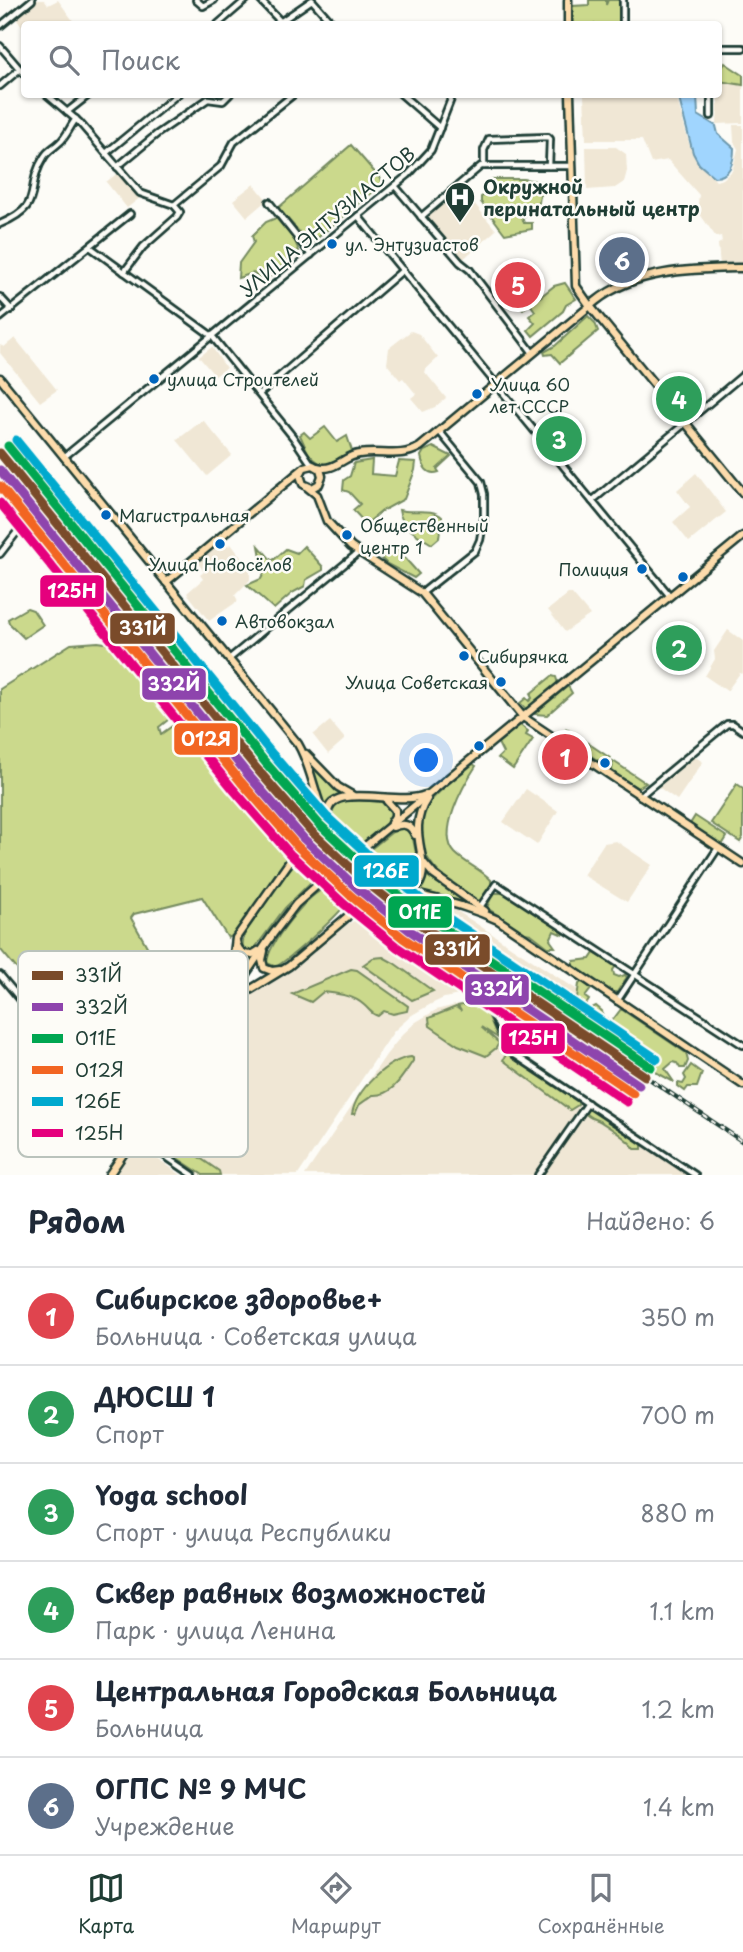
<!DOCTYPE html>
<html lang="ru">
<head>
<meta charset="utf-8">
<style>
	:root { --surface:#fff; --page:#f6f6f7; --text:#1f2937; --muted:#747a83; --line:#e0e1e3; --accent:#1f3d34 }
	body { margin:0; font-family:"Playpen Sans",sans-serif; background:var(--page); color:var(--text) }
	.you { position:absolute; left:427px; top:761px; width:24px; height:24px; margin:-18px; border:5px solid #fff; border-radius:50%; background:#1a73e8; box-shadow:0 0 0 10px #1a73e833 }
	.badge { display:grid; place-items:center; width:46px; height:46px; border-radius:50%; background:var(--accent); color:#fff; font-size:23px; font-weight:700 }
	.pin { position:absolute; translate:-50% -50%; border:4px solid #fff; box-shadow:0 2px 7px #0006 }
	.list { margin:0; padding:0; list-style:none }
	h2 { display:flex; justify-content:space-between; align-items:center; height:91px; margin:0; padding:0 28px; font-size:30px }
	h2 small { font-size:23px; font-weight:400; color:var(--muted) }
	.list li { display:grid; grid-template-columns:46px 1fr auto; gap:21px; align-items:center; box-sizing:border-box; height:98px; padding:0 28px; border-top:2px solid var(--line) }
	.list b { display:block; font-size:26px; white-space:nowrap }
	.list p { margin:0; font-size:23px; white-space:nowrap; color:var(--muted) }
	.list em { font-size:23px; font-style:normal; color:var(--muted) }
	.icon { flex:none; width:38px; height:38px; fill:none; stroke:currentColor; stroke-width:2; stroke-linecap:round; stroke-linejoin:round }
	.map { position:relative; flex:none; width:743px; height:1175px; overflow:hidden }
	.search { position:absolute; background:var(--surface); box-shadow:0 2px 5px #0004; left:21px; right:21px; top:21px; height:77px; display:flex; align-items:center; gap:18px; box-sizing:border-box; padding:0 24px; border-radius:7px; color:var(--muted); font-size:26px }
	.sheet { height:679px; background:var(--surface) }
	nav { display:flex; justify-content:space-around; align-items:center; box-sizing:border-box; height:98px; border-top:2px solid var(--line); background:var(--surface); font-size:19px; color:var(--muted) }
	nav a { display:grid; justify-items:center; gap:4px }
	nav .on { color:var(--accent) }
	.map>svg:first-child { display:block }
</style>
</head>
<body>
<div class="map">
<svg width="743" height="1175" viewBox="0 0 743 1175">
	<rect width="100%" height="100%" fill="#fdfcf7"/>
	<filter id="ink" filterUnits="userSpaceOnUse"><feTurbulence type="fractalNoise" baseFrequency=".0143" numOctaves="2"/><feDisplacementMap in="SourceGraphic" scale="14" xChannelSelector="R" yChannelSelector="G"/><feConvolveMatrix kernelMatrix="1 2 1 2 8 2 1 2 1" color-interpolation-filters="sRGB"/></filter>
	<g filter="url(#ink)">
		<g fill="#f0e7d5">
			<polygon points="37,0 44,0 48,5 58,0 74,22 70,24 24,24 24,29 15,16"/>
			<polygon points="719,80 743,80 743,123 717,124"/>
			<polygon points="584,95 676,95 688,140 695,158 716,181 723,179 732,171 738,149 734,142 733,125 743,125 743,265 720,266 718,244 722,242 721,236 716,237 697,210 699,195 668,160 651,163 642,140 586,140"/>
			<polygon points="586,147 616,147 626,154 627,171 624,182 615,188 587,190"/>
			<polygon points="119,172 141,197 127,208 106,182"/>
			<polygon points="254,184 267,200 247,217 233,200"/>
			<polygon points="460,186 496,230 461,261 424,219"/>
			<polygon points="411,331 419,334 438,358 424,371 446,398 435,407 423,412 411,398 416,394 403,378 400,380 387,364 389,348"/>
			<polygon points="15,338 57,390 40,402 0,353 0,345 4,347"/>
			<polygon points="212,347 226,368 215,376 199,357"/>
			<polygon points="203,420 232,455 207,476 177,440"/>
			<polygon points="696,473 726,512 689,542 673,522 690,507 677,490"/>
			<polygon points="222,539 229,546 231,544 250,569 250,580 235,595 238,601 209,621 187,593 203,579 200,575 204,572 196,560"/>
			<polygon points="568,594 572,594 590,615 565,632 548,610"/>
			<polygon points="728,630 743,641 743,674 740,673 727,691 705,676 715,659 714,651"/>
			<polygon points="330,721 345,739 328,754 313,735"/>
			<polygon points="691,754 703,762 677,800 654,784"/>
			<polygon points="526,789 558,811 537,845 503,822"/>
			<polygon points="616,841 652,865 627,902 583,875 604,843"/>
			<polygon points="444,905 451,907 579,991 564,1016 510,980 474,950 475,943 432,915 438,906"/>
			<polygon points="367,920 402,935 479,991 444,998 431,1004 412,1015 394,1031 298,1175 200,1175 161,1147 152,1127 153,1118 224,1013 234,1002 287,971 346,925 354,921"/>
			<polygon points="485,1000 511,1054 583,1103 583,1107 537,1175 305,1175 386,1055 402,1035 416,1022 436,1010 467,1002"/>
			<polygon points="587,1107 589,1107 692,1175 540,1175"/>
			<polygon points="141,1149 164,1163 181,1175 114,1175 131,1152"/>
		</g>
		<g fill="#cbd98c" stroke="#758b60" stroke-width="2">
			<polygon points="589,0 606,0 606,5 608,0 621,0 621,24 572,24 572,6 589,5"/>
			<polygon points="725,63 743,75 743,85 719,81 719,65 723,66"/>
			<polygon points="351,145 384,183 310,244 278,208"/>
			<polygon points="493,179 524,179 542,182 538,209 522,217 524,223 532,223 532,229 505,234 481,202 481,197 496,189 490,180"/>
			<polygon points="276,218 294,239 299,251 264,282 253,273 238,278 239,263 254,242 252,236 266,222"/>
			<polygon points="565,283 576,299 566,305 563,311 533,336 528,330 535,323 529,316 535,311 530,304 523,309 518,303 531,293 540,297 554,286"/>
			<polygon points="588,316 595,323 598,331 560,363 552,354 545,355 544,352 555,346"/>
			<polygon points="666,383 677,384 694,406 694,410 684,417 663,392"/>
			<polygon points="325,427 337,442 347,436 352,451 331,464 322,465 309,455 300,435 304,432 310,438"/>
			<path d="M433,447L451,456L437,469L439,472C427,476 423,467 421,456L424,451Z"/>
			<polygon points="372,460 371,474 395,476 399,461 416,462 415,470 404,499 382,511 366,524 353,510 360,504 349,492 343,490 344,480 350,476 354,463"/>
			<path d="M399,510C413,514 431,507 442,517L439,538L432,544C419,536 401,527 399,510Z"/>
			<polygon points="259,546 272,561 286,549 297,553 304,546 323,567 323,570 306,580 305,586 292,593 274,609 247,585 261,579 264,573"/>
			<polygon points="395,547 419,574 414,578 387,564 381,558"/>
			<polygon points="27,608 33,610 43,625 24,638 9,623 8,619"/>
			<polygon points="98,642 133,647 183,708 159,727 161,734 189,714 282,826 289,848 287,860 234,935 228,938 202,897 134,914 131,918 166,980 81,1045 0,949 0,689 71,644"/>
			<polygon points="552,676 556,677 558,684 526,709 520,703 526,698 529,701 532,698 530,694"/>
			<polygon points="568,686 572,693 547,715 534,714"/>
			<polygon points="520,725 528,731 526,735 533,739 513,769 498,758 503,753 498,743"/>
			<polygon points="567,729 610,758 609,767 571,744"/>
			<polygon points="613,761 646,783 638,788 612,772"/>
			<path d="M473,764L476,766C464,784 436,833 455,853C466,864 481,869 491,880V885L480,901H476C450,882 417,864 421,826C422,817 425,808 431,801C442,787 459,776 473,764Z"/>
			<polygon points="312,766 341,794 332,798 324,807"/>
			<polygon points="737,784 743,788 743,837 740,842 711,823"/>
			<path d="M350,799L381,802L391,809L392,815L388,823L361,845L356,841L349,846L331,816C331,804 340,801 350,799Z"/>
			<polygon points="695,816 727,837 722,845 690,824"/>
			<polygon points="404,827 409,829 412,834 420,872 417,882 408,886 381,877 366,864 369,855 367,852 396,829"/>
			<path d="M303,858L320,865L321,868L315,878L285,908L255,948L250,950L243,948C239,925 280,882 295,863Z"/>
			<polygon points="427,876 464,901 465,903 418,891"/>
			<path d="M339,885C343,889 348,892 348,899C348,908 293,955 283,962L276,967L267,963C268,944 305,898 323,889C327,887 334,886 339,885Z"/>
			<polygon points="495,893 505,893 565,932 563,935 554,931 550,940 555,947 548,947 531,934 525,933 487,908 492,895"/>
			<polygon points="594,953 616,966 613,970 614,975 619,977 625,975 627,977 617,992 609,992 572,965 574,961 590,959"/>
			<polygon points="383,957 394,963 433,991 412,1000 363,965 373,958"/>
			<path d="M351,969L357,970L408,1006L407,1011L393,1014L384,1011L378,1016C371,1014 370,1010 364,1005C353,995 338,994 323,992L311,1002L292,994Z"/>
			<polygon points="583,981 591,989 585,997 589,1000 580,1014 596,1006 602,1011 603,1017 607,1018 595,1034 565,1013 577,998 579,984"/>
			<polygon points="471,1003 483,1003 498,1038 481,1027 499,1043 496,1048 486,1056 458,1045 430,1026 429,1018 456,1007 461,1011 458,1006"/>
			<polygon points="621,1009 686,1053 688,1061 685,1068 680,1068 677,1063 673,1062 665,1069 674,1082 602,1043 600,1037"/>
			<polygon points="507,1053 578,1101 578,1105 570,1110 503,1060"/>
			<path d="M411,1057L413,1058V1061C403,1075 393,1096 373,1095L359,1105L355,1114H352C356,1090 387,1060 411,1057Z"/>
			<path d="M190,1065C195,1076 193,1092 199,1102L188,1123L199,1126L206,1119L210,1120C214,1136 194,1137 190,1151L219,1171L220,1175H203L162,1148L153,1129L155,1116L174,1092L183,1074Z"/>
			<polygon points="691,1065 702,1073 697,1087 688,1087 685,1091 678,1086 678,1083 683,1084 686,1079 684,1075"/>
			<path d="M587,1110H592L642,1143V1149H635C627,1138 612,1129 601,1122C595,1118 590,1119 585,1113Z"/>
		</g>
		<path fill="#a0d5fe" stroke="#6c98ad" stroke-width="2" d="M678,95H697L698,115L716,126L718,134L734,148C734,162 730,177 714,177L699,164L693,153Z"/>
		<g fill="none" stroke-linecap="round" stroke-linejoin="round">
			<g stroke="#1f3d34" stroke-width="10">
				<g id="minor">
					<polyline points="196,0 203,6 214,0"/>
					<polyline points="260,0 281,22"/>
					<polyline points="218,24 246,0"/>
					<polyline points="277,24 312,0 333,24"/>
					<polyline points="623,24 623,0"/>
					<polyline points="0,26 32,0"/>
					<polyline points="0,46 24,74"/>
					<polyline points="718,48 743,48"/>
					<polyline points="0,86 20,69"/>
					<polyline points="46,94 79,122 140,193 174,205 221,166 234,142 294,94"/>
					<polyline points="401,94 440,128"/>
					<polyline points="67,112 90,94"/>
					<polyline points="711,116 711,94"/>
					<polyline points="106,153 178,94"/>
					<polyline points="484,166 484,150 489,139 548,137 550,139 549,166"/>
					<polyline points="117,167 157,134 208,99 223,101 230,94"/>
					<polyline points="395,186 460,262 470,270 533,353"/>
					<polyline points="269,202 311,255"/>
					<polyline points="358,216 670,596"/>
					<polyline points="421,217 481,166 571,166"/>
					<path d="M0,224C47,204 23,190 44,157C48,150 54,148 60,142C67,136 70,126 76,119"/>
					<polyline points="90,247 212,336 293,437 312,465"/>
					<polyline points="124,272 143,247 177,217 180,212 174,205"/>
					<polyline points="0,297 11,309"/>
					<polyline points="0,318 130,214"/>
					<polyline points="259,394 403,270"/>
					<polyline points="64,457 408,175 431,150 453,94"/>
					<polyline points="592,501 743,375"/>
					<polyline points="0,554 31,514"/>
					<polyline points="422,593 475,551 480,540 484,518 484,494 481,482 439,431"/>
					<polyline points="229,659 358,553"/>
					<polyline points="640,796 727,724 733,724 743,731"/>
					<path d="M369,902L477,983C492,1002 500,1041 515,1055L695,1175"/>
					<polyline points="480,907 496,884 743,1045"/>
					<polyline points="364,915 392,924"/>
					<polyline points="0,975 125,1125 131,1137"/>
					<polyline points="617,1001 718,848"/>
					<polyline points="143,1130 148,1144"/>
					<polyline points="137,1142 155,1149 193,1175"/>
					<polyline points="538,1175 588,1103"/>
				</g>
			</g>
			<g stroke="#1f3d34" stroke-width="11">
				<g id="major">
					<polyline points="568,0 568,24"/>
					<polyline points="570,94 576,286 590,306 743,493"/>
					<path d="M0,378L298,744C312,768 314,795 326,819C371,907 424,885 498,920L743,1085"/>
					<path d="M318,467C334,472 344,456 359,454C381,450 399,459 420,447L596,301C636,269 694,269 743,268"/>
					<polyline points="0,476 282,821 344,881 367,901"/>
					<polyline points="307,487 317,495 327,521 351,547 422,593 523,717 743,864"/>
					<polyline points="166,582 305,467 313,465 320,469 322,476 319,484 312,488 303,484 300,475 303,469"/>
					<polyline points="306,754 338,787 352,795"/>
					<polyline points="387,801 395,810 395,816 391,823"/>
					<path d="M328,817C324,779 399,807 425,795"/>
					<path d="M393,827C404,822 411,825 415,835"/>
					<polyline points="287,829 293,846 291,859"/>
					<polyline points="363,848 743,536"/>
					<polyline points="423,862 434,875 485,911"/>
					<path d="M406,890L418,886C434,863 404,833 427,799"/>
					<path d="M236,941C238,953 248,959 258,951"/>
					<polyline points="264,951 262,960 264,968 272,971 280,970"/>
					<polyline points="226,997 230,984 236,938 290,861 300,855 315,856"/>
					<polyline points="230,1002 289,966 347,917 358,901 367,901 371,909 368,913 362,915 356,912 355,906"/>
					<polyline points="134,1132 142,1134 139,1142 132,1140 132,1133 147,1119 273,934 296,904 323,880"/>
					<polyline points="109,1175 126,1150 131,1138"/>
				</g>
			</g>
			<use href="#minor" stroke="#fdfcf7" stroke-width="4.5"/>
			<use href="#major" stroke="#fddcac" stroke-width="6"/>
			<g stroke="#1f3d34" stroke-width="4.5">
				<polyline id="rail" points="645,1076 743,1142"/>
			</g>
			<use href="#rail" stroke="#fdfcf7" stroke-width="2" stroke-dasharray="5" stroke-linecap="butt"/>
			<g stroke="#1f3d34" stroke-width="11" stroke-linecap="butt">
				<polyline id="major-bridge" points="323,880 363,848"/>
			</g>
			<use href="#major-bridge" stroke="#fddcac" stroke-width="6"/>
			<g stroke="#fdfcf7" stroke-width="14">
				<polyline id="rail-1" points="0,453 257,769 311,831 365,881 415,921 645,1076"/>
			</g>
			<g stroke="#fdfcf7" stroke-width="14">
				<polyline id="rail-2" points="0,470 249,776 304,839 358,889 409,930 639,1085"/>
			</g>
			<g stroke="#fdfcf7" stroke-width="14">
				<polyline id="rail-3" points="8,446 265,762 319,824 372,873 421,913 651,1067"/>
			</g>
			<g stroke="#fdfcf7" stroke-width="14">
				<polyline id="rail-4" points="0,486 241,782 297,846 351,896 403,938 633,1093"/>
			</g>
			<g stroke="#fdfcf7" stroke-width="14">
				<polyline id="rail-5" points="16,440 273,755 326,816 379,865 427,904 657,1059"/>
			</g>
			<g stroke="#fdfcf7" stroke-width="14">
				<polyline id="rail-6" points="0,503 233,789 290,854 344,904 397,947 627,1102"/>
			</g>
			<use href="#rail-1" stroke="#7a4b2a" stroke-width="9"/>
			<use href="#rail-2" stroke="#8e44ad" stroke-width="9"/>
			<use href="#rail-3" stroke="#00a651" stroke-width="9"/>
			<use href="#rail-4" stroke="#f26522" stroke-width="9"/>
			<use href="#rail-5" stroke="#00a9ce" stroke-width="9"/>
			<use href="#rail-6" stroke="#e5007d" stroke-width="9"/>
		</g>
	</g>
	<defs>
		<g id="hospital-pin" transform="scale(1.575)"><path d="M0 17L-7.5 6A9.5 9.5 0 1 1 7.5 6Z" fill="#1f3d34" stroke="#fdfcf7"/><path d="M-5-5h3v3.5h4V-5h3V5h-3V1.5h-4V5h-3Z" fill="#fff"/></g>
	</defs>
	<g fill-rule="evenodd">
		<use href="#hospital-pin" x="460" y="197"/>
	</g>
	<g fill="#0065bd" stroke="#fdfcf7" stroke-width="2.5">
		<circle cx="332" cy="244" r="6"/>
		<circle cx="154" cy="379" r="6"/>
		<circle cx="477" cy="394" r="6"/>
		<circle cx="106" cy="515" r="6"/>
		<circle cx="347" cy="535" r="6"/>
		<circle cx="220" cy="544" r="6"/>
		<circle cx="642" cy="569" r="6"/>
		<circle cx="683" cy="577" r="6"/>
		<circle cx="222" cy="621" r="6"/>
		<circle cx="464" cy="656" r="6"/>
		<circle cx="501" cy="682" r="6"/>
		<circle cx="479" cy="746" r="6"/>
		<circle cx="605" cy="763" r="6"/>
	</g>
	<g text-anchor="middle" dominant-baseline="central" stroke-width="5" stroke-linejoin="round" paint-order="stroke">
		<g font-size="17" fill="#1f3d34" stroke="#fdfcf7" text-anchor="start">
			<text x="345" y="244">ул. Энтузиастов</text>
			<text x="167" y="379">улица Строителей</text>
			<text x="490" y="384">Улица 60<tspan x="490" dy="22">лет СССР</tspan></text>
			<text x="119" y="515">Магистральная</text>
			<text x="360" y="525">Общественный<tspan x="360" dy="22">центр 1</tspan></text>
			<text x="220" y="564" text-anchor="middle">Улица Новосёлов</text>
			<text x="629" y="569" text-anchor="end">Полиция</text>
			<text x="235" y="621">Автовокзал</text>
			<text x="477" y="656">Сибирячка</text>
			<text x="488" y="682" text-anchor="end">Улица Советская</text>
		</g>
		<g font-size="19" font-weight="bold" fill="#1f3d34" stroke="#fdfcf7" text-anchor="start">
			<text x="483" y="186">Окружной<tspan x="483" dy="22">перинатальный центр</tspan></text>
		</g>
		<g font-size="19" fill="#1f3d34" stroke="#fdfcf7">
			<text transform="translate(327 221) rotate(-40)">УЛИЦА ЭНТУЗИАСТОВ</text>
		</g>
	</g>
	<rect x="18" y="951" width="230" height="206" rx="10" fill="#fdfcf7" stroke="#bac3bc" stroke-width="2"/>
	<rect x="32" y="971" width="31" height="9" fill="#7a4b2a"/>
	<rect x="32" y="1003" width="31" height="8" fill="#8e44ad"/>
	<rect x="32" y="1034" width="31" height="9" fill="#00a651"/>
	<rect x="32" y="1066" width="31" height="8" fill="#f26522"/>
	<rect x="32" y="1097" width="31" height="9" fill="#00a9ce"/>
	<rect x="32" y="1129" width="31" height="8" fill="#e5007d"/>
	<g font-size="19" fill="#1f3d34">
		<text x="75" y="982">331Й</text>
		<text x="75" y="1014">332Й</text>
		<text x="75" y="1045">011Е</text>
		<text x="75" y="1077">012Я</text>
		<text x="75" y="1108">126Е</text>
		<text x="75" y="1140">125Н</text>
	</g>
	<g stroke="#fdfcf7" stroke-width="2.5">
		<rect x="39" y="574" width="66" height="34" rx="7" fill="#e5007d"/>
		<rect x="109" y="612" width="67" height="33" rx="7" fill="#7a4b2a"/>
		<rect x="141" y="667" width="66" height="34" rx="7" fill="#8e44ad"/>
		<rect x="173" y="722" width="66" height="34" rx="7" fill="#f26522"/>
		<rect x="353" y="854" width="67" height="34" rx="7" fill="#00a9ce"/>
		<rect x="387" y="895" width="66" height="34" rx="7" fill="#00a651"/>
		<rect x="424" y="933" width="67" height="33" rx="7" fill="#7a4b2a"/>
		<rect x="464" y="973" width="66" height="33" rx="7" fill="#8e44ad"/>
		<rect x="500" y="1022" width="66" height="33" rx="7" fill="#e5007d"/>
	</g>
	<g font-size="19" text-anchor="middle" font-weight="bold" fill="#fff">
		<text x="72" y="598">125Н</text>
		<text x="143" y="635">331Й</text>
		<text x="174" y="691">332Й</text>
		<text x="206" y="746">012Я</text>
		<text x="386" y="878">126Е</text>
		<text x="420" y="919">011Е</text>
		<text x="457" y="956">331Й</text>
		<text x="497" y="996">332Й</text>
		<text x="533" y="1045">125Н</text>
	</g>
</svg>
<div class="you"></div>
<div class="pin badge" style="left:565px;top:757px;background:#e0444e">1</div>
<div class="pin badge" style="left:679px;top:648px;background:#2e9e5b">2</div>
<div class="pin badge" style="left:559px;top:439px;background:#2e9e5b">3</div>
<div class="pin badge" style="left:679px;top:399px;background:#2e9e5b">4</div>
<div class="pin badge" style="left:518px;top:285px;background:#e0444e">5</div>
<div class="pin badge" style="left:622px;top:260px;background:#5c6f8a">6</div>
<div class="search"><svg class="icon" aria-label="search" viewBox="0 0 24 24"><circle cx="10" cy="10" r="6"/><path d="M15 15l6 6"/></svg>Поиск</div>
</div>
<section class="sheet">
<h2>Рядом<small>Найдено: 6</small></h2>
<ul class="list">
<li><span class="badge" style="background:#e0444e">1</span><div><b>Сибирское здоровье+</b><p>Больница · Советская улица</p></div><em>350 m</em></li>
<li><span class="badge" style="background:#2e9e5b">2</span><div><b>ДЮСШ 1</b><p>Спорт</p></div><em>700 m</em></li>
<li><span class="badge" style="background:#2e9e5b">3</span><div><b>Yoga school</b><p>Спорт · улица Республики</p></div><em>880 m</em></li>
<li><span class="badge" style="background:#2e9e5b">4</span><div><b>Сквер равных возможностей</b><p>Парк · улица Ленина</p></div><em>1.1 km</em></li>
<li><span class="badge" style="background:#e0444e">5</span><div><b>Центральная Городская Больница</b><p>Больница</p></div><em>1.2 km</em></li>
<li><span class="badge" style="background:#5c6f8a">6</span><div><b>ОГПС № 9 МЧС</b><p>Учреждение</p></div><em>1.4 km</em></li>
</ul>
</section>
<nav>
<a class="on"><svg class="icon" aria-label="map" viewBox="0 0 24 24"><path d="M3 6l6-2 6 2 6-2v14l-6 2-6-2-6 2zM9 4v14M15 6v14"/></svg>Карта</a>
<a><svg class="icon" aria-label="directions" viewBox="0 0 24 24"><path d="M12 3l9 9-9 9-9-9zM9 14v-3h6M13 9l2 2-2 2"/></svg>Маршрут</a>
<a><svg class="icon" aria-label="saved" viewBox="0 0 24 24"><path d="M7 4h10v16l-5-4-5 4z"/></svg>Сохранённые</a>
</nav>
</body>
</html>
